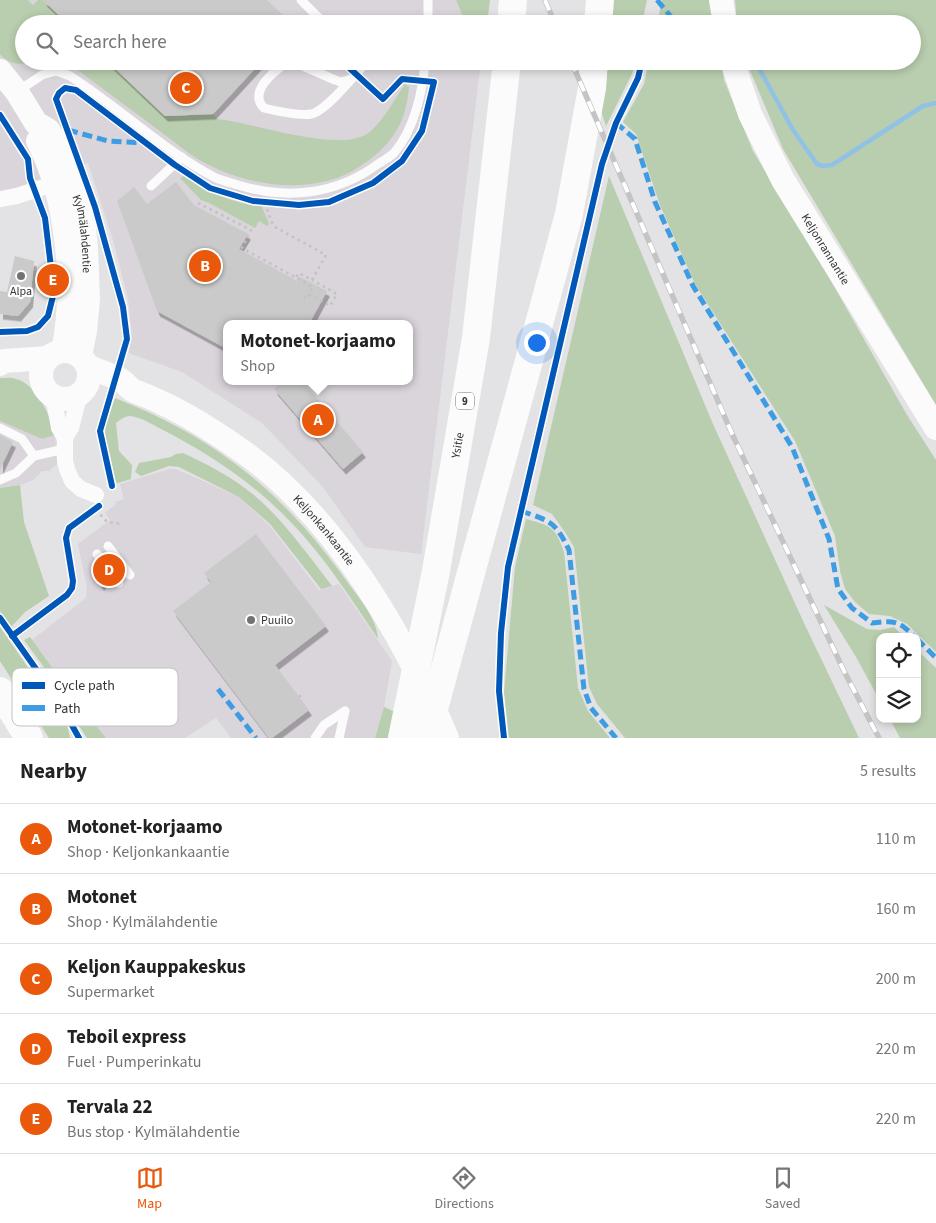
<!DOCTYPE html>
<html lang="en">
<head>
<meta charset="utf-8">
<style>
	:root { --surface:#fff; --page:#f6f6f6; --text:#222; --muted:#767676; --line:#e0e0e0; --accent:#ea580c }
	body { margin:0; font-family:"Source Sans 3",sans-serif; background:var(--page); color:var(--text) }
	.controls { position:absolute; right:15px; bottom:15px; display:grid; overflow:hidden; border-radius:10px; box-shadow:0 2px 8px #0003 }
	.controls button { width:45px; height:45px; display:grid; place-items:center; padding:0; border:0; border-bottom:1px solid var(--line); background:var(--surface); color:var(--text); font:25px sans-serif }
	.you { position:absolute; left:536px; top:342px; width:18px; height:18px; margin:-12px; border:4px solid #fff; border-radius:50%; background:#1a73e8; box-shadow:0 0 0 8px #1a73e833 }
	.badge { display:grid; place-items:center; width:32px; height:32px; border-radius:50%; background:var(--accent); color:#fff; font-size:16px; font-weight:700 }
	.pin { position:absolute; translate:-50% -50%; border:2px solid #fff; box-shadow:0 1px 5px #0006 }
	.popup { position:absolute; left:223px; top:320px; width:190px; height:65px; box-sizing:border-box; display:grid; place-content:center; border-radius:10px; background:var(--surface); filter:drop-shadow(0 1px 4px #0005); font-size:16px; white-space:nowrap; color:var(--muted) }
	.popup b { font-size:19px; color:var(--text) }
	.popup::after { content:''; position:absolute; left:50%; top:100%; margin-left:-10px; border:10px solid transparent; border-top-color:var(--surface) }
	.list { margin:0; padding:0; list-style:none }
	h2 { display:flex; justify-content:space-between; align-items:center; height:65px; margin:0; padding:0 20px; font-size:21px }
	h2 small { font-size:16px; font-weight:400; color:var(--muted) }
	.list li { display:grid; grid-template-columns:32px 1fr auto; gap:15px; align-items:center; box-sizing:border-box; height:70px; padding:0 20px; border-top:1px solid var(--line) }
	.list b { display:block; font-size:19px; white-space:nowrap }
	.list p { margin:0; font-size:16px; white-space:nowrap; color:var(--muted) }
	.list em { font-size:16px; font-style:normal; color:var(--muted) }
	.icon { flex:none; width:28px; height:28px; fill:none; stroke:currentColor; stroke-width:2; stroke-linecap:round; stroke-linejoin:round }
	.map { position:relative; flex:none; width:936px; height:738px; overflow:hidden }
	.search { position:absolute; background:var(--surface); box-shadow:0 2px 8px #0003; left:15px; right:15px; top:15px; height:55px; display:flex; align-items:center; gap:12px; box-sizing:border-box; padding:0 18px; border-radius:28px; color:var(--muted); font-size:19px }
	.sheet { height:415px; background:var(--surface) }
	nav { display:flex; justify-content:space-around; align-items:center; box-sizing:border-box; height:70px; border-top:1px solid var(--line); background:var(--surface); font-size:14px; color:var(--muted) }
	nav a { display:grid; justify-items:center; gap:2px }
	nav .on { color:var(--accent) }
	.map>svg:first-child { display:block }
</style>
</head>
<body>
<div class="map">
<svg width="936" height="738" viewBox="0 0 936 738">
	<defs>
		<filter id="shadow"><feDropShadow dx="3" dy="5.5" stdDeviation="0" flood-color="#0004"/></filter>
	</defs>
	<rect width="100%" height="100%" fill="#e3e2e4"/>
	<g fill="#dad4db" fill-rule="evenodd">
		<path d="M0,0H456L466,24H24V61H481L421,554L365,547L323,487L262,423L182,372L129,353L132,335L128,298L113,240L88,163L0,193ZM227,324H409V381H227Z"/>
		<polygon points="0,421 42,439 55,435 57,464 49,471 42,471 33,480 20,485 0,488"/>
		<polygon points="169,469 176,469 239,497 269,525 319,590 339,584 392,661 384,707 375,738 231,738 216,718 185,738 106,738 72,695 32,640 86,598 87,588 78,544 110,520 105,513 116,504 115,502 124,499 120,484"/>
	</g>
	<g fill="#b9ceae">
		<path d="M0,0H28L33,5L38,0H43L68,24H24V61H36C22,65 10,66 0,54Z"/>
		<polygon points="456,0 490,0 487,24 466,24"/>
		<polygon points="607,0 647,0 642,24 605,24"/>
		<polygon points="662,0 710,0 714,24 657,24"/>
		<polygon points="735,0 936,0 936,405 783,149 746,61 912,61 912,24 737,24"/>
		<path d="M61,61H107L165,116L213,114L217,119C253,122 343,156 371,131C385,118 395,99 405,84L409,87C406,123 392,145 362,165C318,196 253,188 207,164C194,158 181,147 169,138C138,115 106,91 75,68Z"/>
		<polygon points="602,61 635,61 632,74 606,126 599,105"/>
		<polygon points="649,61 721,61 724,80 753,151 831,281 907,415 936,460 936,652 907,624 890,616 869,614 855,602 845,589 840,571 835,536 795,441 695,284 660,205 636,134 623,122 644,84"/>
		<path d="M184,176C210,194 231,202 262,207L269,224L267,226L259,221L255,228L209,203L201,200L180,178Z"/>
		<polygon points="609,176 713,424 804,623 859,738 625,738 597,704 589,687 574,547 565,532 552,514 533,505"/>
		<path d="M0,378C5,378 11,377 16,379C37,384 50,416 55,435L42,439L0,421Z"/>
		<path d="M115,398C217,438 285,494 348,583C360,599 377,619 378,639C356,606 332,569 307,540C267,493 219,459 165,431C155,426 141,417 130,416C124,416 120,420 116,423L119,451L132,465L131,479L118,483L116,482L105,434L106,423Z"/>
		<path d="M183,453C204,463 227,474 246,489C278,512 308,555 332,586L321,589L270,524L239,497L179,467L169,466L141,476L135,472L139,463L171,457L176,454Z"/>
		<polygon points="20,485 24,522 49,596 25,612 11,627 0,611 0,488"/>
		<path d="M526,519C551,526 555,526 564,552L578,688L588,711L610,738H509L504,692L515,567Z"/>
		<polygon points="824,605 867,629 880,630 894,627 904,637 880,637 880,701 856,657"/>
		<polygon points="0,627 67,724 70,738 49,738 0,661"/>
		<polygon points="30,637 72,695 106,738 87,738 53,685 52,678 24,640"/>
		<polygon points="917,650 936,668 936,738 900,738 890,719 917,719"/>
		<polygon points="384,707 395,712 389,738 375,738"/>
	</g>
	<g fill="none" stroke-linecap="round" stroke-linejoin="round">
		<polyline stroke="#91c2e5" stroke-width="4.5" points="755,61 793,130 817,164 823,166 832,165 923,106 936,103"/>
	</g>
	<g fill="#cacacb" filter="url(#shadow)">
		<polygon points="43,0 267,0 292,24 68,24"/>
		<polygon points="107,61 262,61 213,114 165,116"/>
		<polygon points="176,182 194,205 248,234 239,249 297,281 300,277 327,291 309,324 227,324 227,349 157,311 117,201 134,187 147,204"/>
		<polygon points="15,256 34,261 30,302 18,316 0,314 0,291 7,292"/>
		<polygon points="282,381 302,381 363,452 343,469 274,389"/>
		<polygon points="0,435 13,442 0,469"/>
		<polygon points="256,534 326,626 275,665 309,710 272,738 269,738 173,611 211,582 204,573"/>
		<polygon points="99,567 108,579 101,585 92,573"/>
	</g>
	<g fill="none" stroke-linecap="round" stroke-linejoin="round">
		<g stroke="#c2c2c2" stroke-width="2.5" stroke-dasharray="2.5 4" stroke-linecap="butt">
			<polyline points="198,203 251,230 242,248 313,287 307,299 301,296"/>
			<polyline points="265,203 271,221 275,227 326,255 312,280 299,273 296,278"/>
			<polyline points="309,294 330,306 337,294 312,280"/>
			<polyline points="96,510 107,522 122,524"/>
			<polyline points="299,697 303,694"/>
		</g>
		<g stroke="#fbfbfb" stroke-width="9">
			<polyline points="301,0 325,24"/>
			<polyline points="428,24 428,0"/>
			<path d="M351,79L341,82L335,80L296,63L287,62C273,72 248,92 264,108C275,111 301,116 311,114C326,111 354,76 365,64L371,61"/>
			<path d="M18,91L42,75L56,71L70,76C119,107 165,152 216,178C223,181 231,183 238,185C287,200 336,195 378,164C383,161 390,157 394,153C414,130 423,91 425,61"/>
			<polyline points="151,186 182,157"/>
			<polyline points="0,428 22,439 34,456"/>
			<polyline points="0,480 16,473 34,456 64,449"/>
			<polyline points="108,546 130,575"/>
			<polyline points="97,554 119,583"/>
			<polyline points="315,738 324,725 345,711"/>
			<polyline points="339,738 345,711"/>
		</g>
		<g stroke="#fbfbfb" stroke-width="16">
			<polyline points="0,199 17,196 65,180"/>
			<polyline points="80,393 71,428 65,438 65,461 67,469 72,481 81,489 96,495"/>
			<polyline points="53,395 59,428 65,438"/>
		</g>
		<g stroke="#fbfbfb" stroke-width="24">
			<polyline points="721,0 725,24"/>
			<path id="s1" d="M732,61L750,114L783,180L936,428"/>
			<path id="s2" d="M0,71L17,92L36,123L48,130L57,144L82,211L86,247L88,299L85,331L80,356"/>
			<path d="M38,141C68,197 76,290 63,351"/>
			<circle cx="65" cy="375" r="24"/>
			<polyline points="0,364 4,361 48,358"/>
			<path id="s3" d="M87,366C98,371 109,374 119,379C125,382 128,388 134,391C142,394 150,397 158,401C191,416 220,435 249,456C339,523 404,637 447,738"/>
		</g>
		<g stroke="#fbfbfb" stroke-width="28">
			<polyline points="511,24 513,0"/>
			<polyline points="598,24 600,0"/>
			<polyline points="0,691 29,738"/>
			<path id="s4" d="M402,738L436,571L476,338L507,61"/>
			<polyline points="426,738 569,214 592,88 594,61"/>
		</g>
		<g stroke="#c5c4c5" stroke-width="5.5">
			<g id="rail">
				<polyline points="545,0 555,24"/>
				<polyline points="571,61 733,436 845,673 879,738"/>
			</g>
		</g>
		<use href="#rail" stroke="#fff" stroke-width="4" stroke-dasharray="11" stroke-linecap="butt"/>
		<g stroke="#3e9de2" stroke-width="5" stroke-dasharray="10 5" stroke-linecap="butt">
			<polyline points="657,0 677,24"/>
			<path d="M616,123L635,139L655,202L693,286L792,447L829,539L838,589L852,608L872,623C895,620 899,621 915,637"/>
			<polyline points="68,130 108,141 144,143"/>
			<path d="M521,511C550,521 555,521 569,550L584,689L591,708L616,738"/>
			<polyline points="917,639 936,658"/>
			<polyline points="218,689 256,738"/>
		</g>
		<g stroke="#fff" stroke-width="9">
			<g id="cycleway">
				<polyline points="0,115 28,159 30,178 45,218 54,292 48,316 38,327 27,331 0,332"/>
				<polyline points="112,486 100,431 127,339 123,307 95,207 56,99 59,93 65,88 76,90 175,165 210,188 253,201 299,205 329,202 373,183 402,161 422,131 434,82 402,79 383,99 345,64"/>
				<polyline points="0,618 58,700 79,738"/>
				<polyline points="12,636 67,595 72,588 73,581 66,538 69,528 99,506"/>
				<polyline points="504,738 499,691 501,633 508,567 602,164 616,123 638,78 642,61"/>
			</g>
		</g>
		<use href="#cycleway" stroke="#0057b8" stroke-width="6"/>
	</g>
	<g fill="#727173" stroke="#fff" stroke-width="2">
		<circle cx="21" cy="276" r="5"/>
		<circle cx="251" cy="620" r="5"/>
	</g>
	<g text-anchor="middle" dominant-baseline="central" stroke-width="4.5" stroke-linejoin="round" paint-order="stroke">
		<rect fill="#fff" stroke="#727172" stroke-width="1" x="456" y="392.5" width="18" height="17" rx="4"/>
		<g font-size="11" font-weight="bold" fill="#353436">
			<text x="465" y="401">9</text>
		</g>
		<g font-size="12" fill="#353436" stroke="#fff">
			<text stroke="none"><textPath href="#s2" startOffset="188">Kylmälahdentie</textPath></text>
			<text stroke="none"><textPath href="#s1" startOffset="211">Keljonrannantie</textPath></text>
			<text stroke="none"><textPath href="#s4" startOffset="298">Ysitie</textPath></text>
			<text stroke="none"><textPath href="#s3" startOffset="292">Keljonkankaantie</textPath></text>
		</g>
		<g font-size="12" fill="#353436" stroke="#fff">
			<text x="21" y="291">Alpa</text>
			<text x="261" y="620" text-anchor="start">Puuilo</text>
		</g>
	</g>
	<rect x="12" y="668" width="166" height="58" rx="8" fill="#fff" stroke="#c2c2c3" stroke-width="1"/>
	<rect x="22" y="682" width="23" height="7" fill="#0057b8"/>
	<rect x="22" y="705" width="23" height="6" fill="#3e9de2"/>
	<g font-size="14" fill="#353436">
		<text x="54" y="690">Cycle path</text>
		<text x="54" y="713">Path</text>
	</g>
</svg>
<div class="controls">
<button><svg class="icon" aria-label="locate" viewBox="0 0 24 24"><circle cx="12" cy="12" r="6"/><path d="M12 2v4M12 18v4M2 12h4M18 12h4"/></svg></button>
<button><svg class="icon" aria-label="layers" viewBox="0 0 24 24"><path d="M12 4l9 5-9 5-9-5zM3 14l9 5 9-5"/></svg></button>
</div>
<div class="you"></div>
<div class="pin badge" style="left:318px;top:420px">A</div>
<div class="popup"><b>Motonet-korjaamo</b>Shop</div>
<div class="pin badge" style="left:205px;top:266px">B</div>
<div class="pin badge" style="left:186px;top:88px">C</div>
<div class="pin badge" style="left:109px;top:570px">D</div>
<div class="pin badge" style="left:53px;top:280px">E</div>
<div class="search"><svg class="icon" aria-label="search" viewBox="0 0 24 24"><circle cx="10" cy="10" r="6"/><path d="M15 15l6 6"/></svg>Search here</div>
</div>
<section class="sheet">
<h2>Nearby<small>5 results</small></h2>
<ul class="list">
<li><span class="badge">A</span><div><b>Motonet-korjaamo</b><p>Shop · Keljonkankaantie</p></div><em>110 m</em></li>
<li><span class="badge">B</span><div><b>Motonet</b><p>Shop · Kylmälahdentie</p></div><em>160 m</em></li>
<li><span class="badge">C</span><div><b>Keljon Kauppakeskus</b><p>Supermarket</p></div><em>200 m</em></li>
<li><span class="badge">D</span><div><b>Teboil express</b><p>Fuel · Pumperinkatu</p></div><em>220 m</em></li>
<li><span class="badge">E</span><div><b>Tervala 22</b><p>Bus stop · Kylmälahdentie</p></div><em>220 m</em></li>
</ul>
</section>
<nav>
<a class="on"><svg class="icon" aria-label="map" viewBox="0 0 24 24"><path d="M3 6l6-2 6 2 6-2v14l-6 2-6-2-6 2zM9 4v14M15 6v14"/></svg>Map</a>
<a><svg class="icon" aria-label="directions" viewBox="0 0 24 24"><path d="M12 3l9 9-9 9-9-9zM9 14v-3h6M13 9l2 2-2 2"/></svg>Directions</a>
<a><svg class="icon" aria-label="saved" viewBox="0 0 24 24"><path d="M7 4h10v16l-5-4-5 4z"/></svg>Saved</a>
</nav>
</body>
</html>
